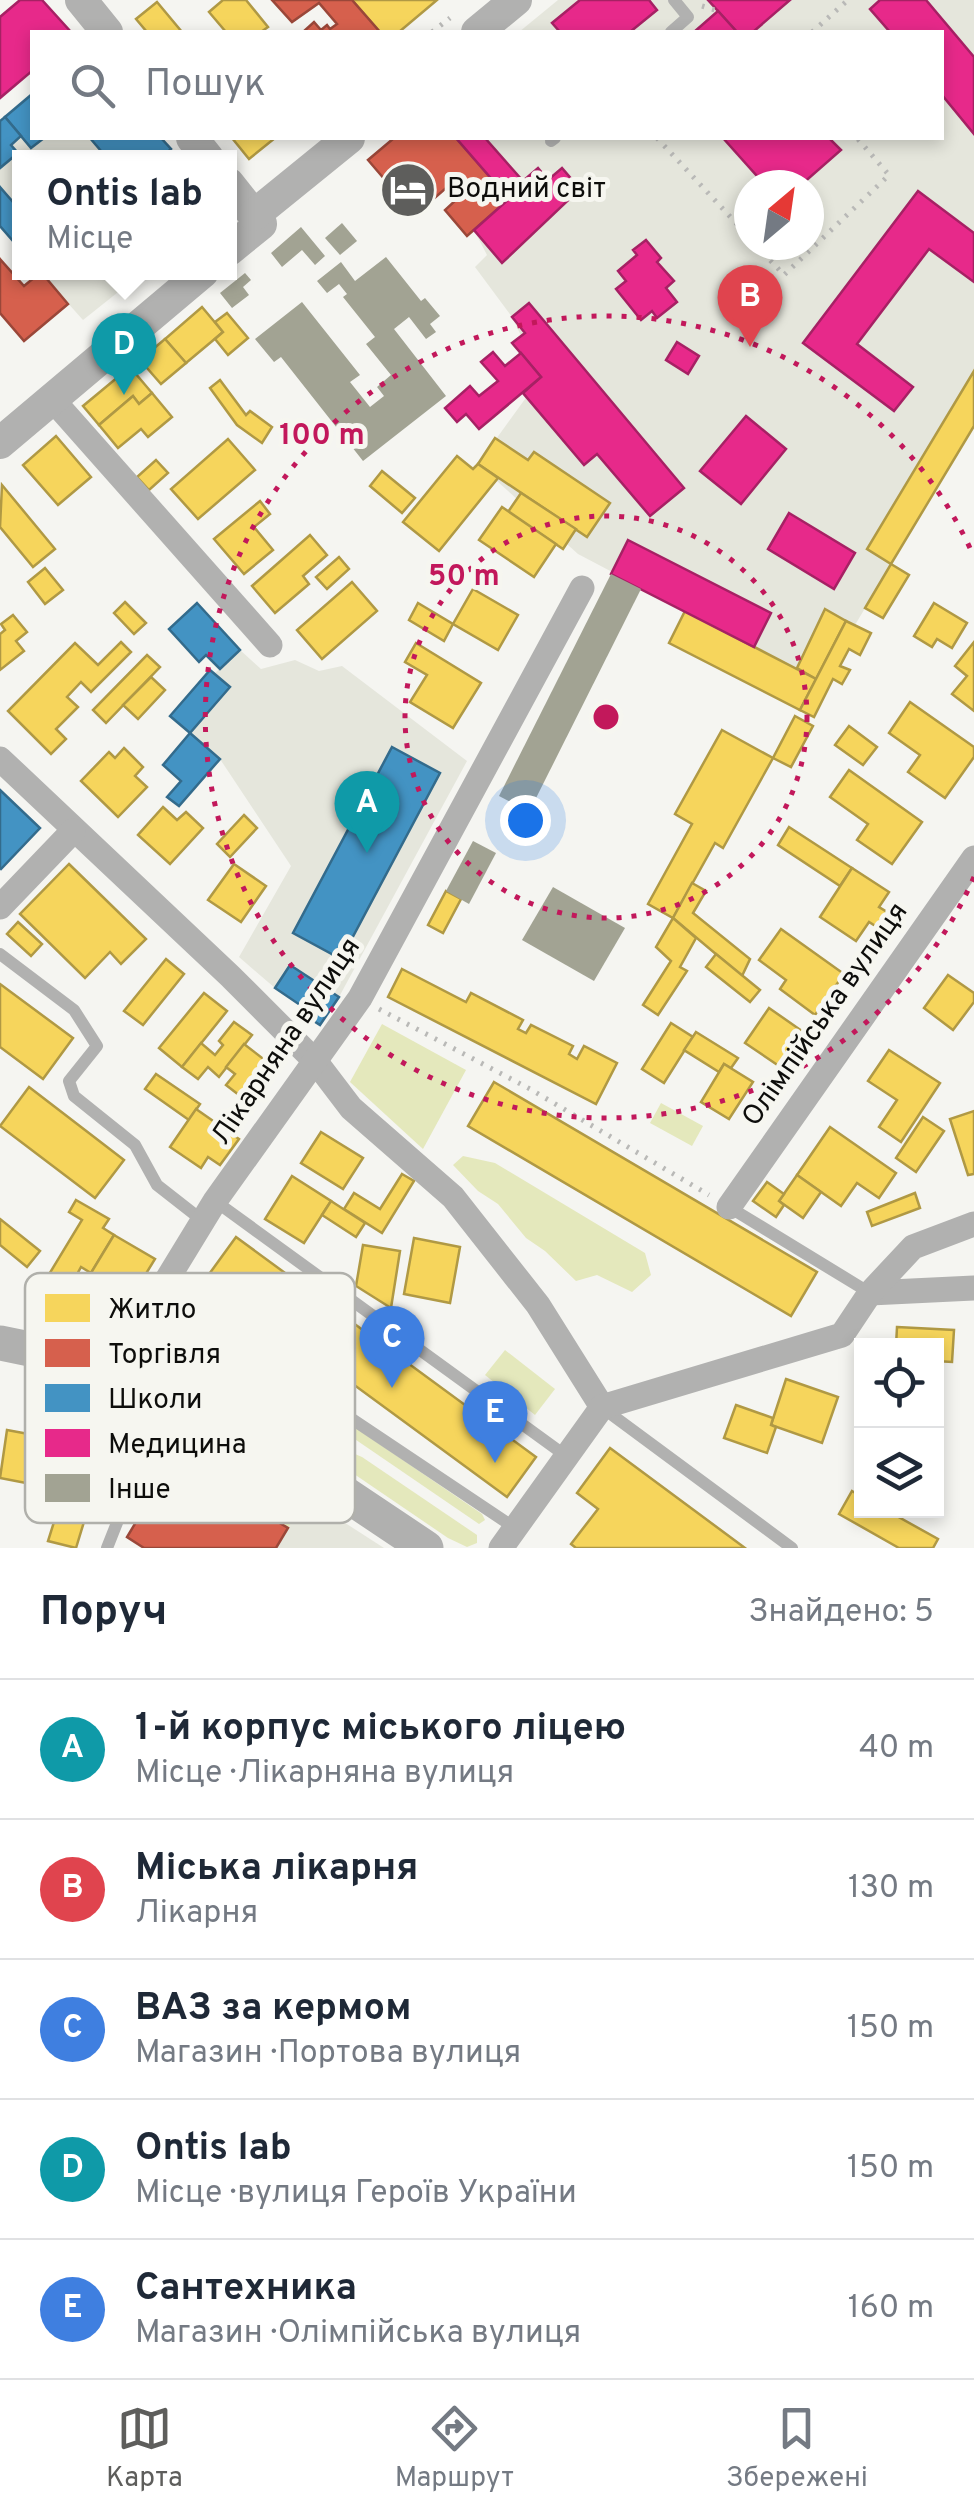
<!DOCTYPE html>
<html lang="uk">
<head>
<meta charset="utf-8">
<style>
	:root { --surface:#fff; --page:#f6f6f7; --text:#1f2937; --muted:#747a83; --line:#e0e1e3; --accent:#5e5e5c }
	body { margin:0; font-family:Overpass,sans-serif; background:var(--page); color:var(--text) }
	.controls { position:absolute; right:30px; bottom:30px; display:grid; overflow:hidden; border-radius:0px; box-shadow:0 5px 15px #0003 }
	.controls button { width:90px; height:90px; display:grid; place-items:center; padding:0; border:0; border-bottom:2px solid var(--line); background:var(--surface); color:var(--text); font:50px sans-serif }
	.compass { position:absolute; left:734px; top:170px; width:90px; height:90px; border-radius:50%; background:var(--surface); box-shadow:0 5px 15px #0003; rotate:29deg }
	.you { position:absolute; left:525px; top:820px; width:35px; height:35px; margin:-25px; border:8px solid #fff; border-radius:50%; background:#1a73e8; box-shadow:0 0 0 15px #1a73e833 }
	.badge { display:grid; place-items:center; width:65px; height:65px; border-radius:50%; background:var(--accent); color:#fff; font-size:32px; font-weight:700 }
	.pin { position:absolute; translate:-50% -82px; filter:drop-shadow(0 2px 5px #0008) }
	.pin::after { content:''; position:absolute; top:52px; width:35px; height:30px; background:inherit; clip-path:polygon(0 0,100% 0,50% 100%) }
	.popup { position:absolute; left:12px; top:150px; width:225px; height:130px; box-sizing:border-box; display:grid; place-content:center; border-radius:0px; background:var(--surface); filter:drop-shadow(0 2px 8px #0005); font-size:32px; white-space:nowrap; color:var(--muted) }
	.popup b { font-size:38px; color:var(--text) }
	.popup::after { content:''; position:absolute; left:50%; top:100%; margin-left:-20px; border:20px solid transparent; border-top-color:var(--surface) }
	.list { margin:0; padding:0; list-style:none }
	h2 { display:flex; justify-content:space-between; align-items:center; height:130px; margin:0; padding:0 40px; font-size:42px }
	h2 small { font-size:32px; font-weight:400; color:var(--muted) }
	.list li { display:grid; grid-template-columns:65px 1fr auto; gap:30px; align-items:center; box-sizing:border-box; height:140px; padding:0 40px; border-top:2px solid var(--line) }
	.list b { display:block; font-size:38px; white-space:nowrap }
	.list p { margin:0; font-size:32px; white-space:nowrap; color:var(--muted) }
	.list em { font-size:32px; font-style:normal; color:var(--muted) }
	.icon { flex:none; width:55px; height:55px; fill:none; stroke:currentColor; stroke-width:2; stroke-linecap:round; stroke-linejoin:round }
	.map { position:relative; flex:none; width:974px; height:1548px; overflow:hidden }
	.search { position:absolute; background:var(--surface); box-shadow:0 5px 15px #0003; left:30px; right:30px; top:30px; height:110px; display:flex; align-items:center; gap:25px; box-sizing:border-box; padding:0 35px; border-radius:0px; color:var(--muted); font-size:38px }
	.sheet { height:830px; background:var(--surface) }
	nav { display:flex; justify-content:space-around; align-items:center; box-sizing:border-box; height:140px; border-top:2px solid var(--line); background:var(--surface); font-size:28px; color:var(--muted) }
	nav a { display:grid; justify-items:center; gap:5px }
	nav .on { color:var(--accent) }
	.map>svg:first-child { display:block }
</style>
</head>
<body>
<div class="map">
<svg width="974" height="1548" viewBox="0 0 974 1548">
	<rect width="100%" height="100%" fill="#f5f5f1"/>
	<g fill="#e5e6dc" fill-rule="evenodd">
		<path d="M558,0H974V426L855,625L845,621L816,679L578,554L478,464L541,377L512,317L475,267L487,255L474,230L509,199L456,138H942V32H519ZM749,185H809V245H749Z"/>
		<polygon points="31,95 32,138 161,138 178,157 19,158 19,248 0,226 0,121"/>
		<polygon points="41,273 142,273 83,320"/>
		<polygon points="240,650 261,669 295,660 319,671 342,666 467,761 339,997 291,966 275,988 239,957 291,866 220,759 170,716 210,670 215,673"/>
		<polygon points="305,1499 339,1519 384,1548 276,1548"/>
	</g>
	<g fill="#e4e8bc">
		<polygon points="382,1024 466,1070 423,1149 350,1082"/>
		<polygon points="661,1103 703,1126 692,1146 650,1123"/>
		<polygon points="463,1156 495,1163 645,1253 651,1275 632,1292 597,1275 576,1281 545,1251 526,1238 498,1204 478,1191 453,1165"/>
		<polygon points="195,1309 308,1393 312,1403 305,1416 174,1337 188,1313"/>
		<polygon points="505,1350 555,1389 535,1415 485,1375"/>
		<polygon points="167,1354 291,1424 295,1432 288,1434 160,1362 161,1356"/>
		<polygon points="182,1423 305,1499 288,1528 174,1459 168,1441"/>
		<polygon points="350,1424 482,1514 485,1520 479,1524 343,1431 345,1425"/>
		<polygon points="341,1448 362,1457 477,1535 477,1543 467,1547 448,1538 335,1461 334,1453"/>
	</g>
	<g fill="#f6d55c" stroke="#b09944" stroke-width="2.5">
		<polygon points="223,0 246,0 268,27 261,32 226,32 209,12"/>
		<polygon points="352,0 437,0 399,32 380,32"/>
		<polygon points="157,2 182,32 147,32 136,19"/>
		<polygon points="232,138 275,138 249,159"/>
		<polygon points="202,307 223,332 186,363 165,339"/>
		<polygon points="227,313 248,338 228,355 215,339 223,332 215,322"/>
		<polygon points="165,339 186,363 161,384 140,360"/>
		<polygon points="130,367 152,393 139,404 133,396 99,425 83,406"/>
		<polygon points="974,371 974,426 891,564 867,549"/>
		<polygon points="220,380 246,415 250,411 272,427 262,443 237,425 210,388"/>
		<polygon points="152,393 172,417 148,437 141,429 118,448 99,425 133,396 139,404"/>
		<polygon points="56,436 91,477 58,505 23,465"/>
		<polygon points="495,438 528,460 534,452 610,503 587,537 478,464"/>
		<polygon points="228,439 255,470 198,519 171,489"/>
		<polygon points="457,456 473,469 478,464 498,478 439,551 403,522"/>
		<polygon points="156,460 168,473 149,490 137,477"/>
		<polygon points="382,471 415,498 402,513 370,486"/>
		<polygon points="2,485 55,549 33,567 0,527"/>
		<polygon points="521,493 576,529 563,549 508,512"/>
		<polygon points="260,501 270,514 254,527 273,550 244,574 214,539"/>
		<polygon points="502,507 556,544 534,577 479,540"/>
		<polygon points="310,535 327,555 303,576 309,584 275,613 252,586"/>
		<polygon points="339,557 349,569 327,589 316,577"/>
		<polygon points="891,564 909,575 883,618 865,608"/>
		<polygon points="45,568 63,590 45,604 28,582"/>
		<polygon points="352,582 377,611 322,659 297,630"/>
		<polygon points="473,589 518,615 498,650 453,624"/>
		<polygon points="125,602 146,623 134,634 114,613"/>
		<polygon points="418,603 453,624 444,641 409,620"/>
		<polygon points="934,603 967,623 952,648 937,639 932,647 914,636"/>
		<polygon points="825,609 846,621 816,679 797,668"/>
		<polygon points="685,611 816,679 800,710 669,643"/>
		<polygon points="13,615 27,632 16,641 24,651 0,670 0,634 5,630 1,624"/>
		<polygon points="846,621 871,633 860,655 849,649 840,666 850,670 842,684 833,679 814,717 800,710"/>
		<polygon points="121,642 131,652 91,692 81,682 67,697 78,707 56,729 66,739 51,754 8,711 75,643 98,665"/>
		<polygon points="974,642 974,711 952,694 967,676 955,666"/>
		<polygon points="416,643 481,683 453,728 410,702 427,675 405,662"/>
		<polygon points="147,655 160,667 106,723 93,710"/>
		<polygon points="151,677 165,690 138,719 123,705"/>
		<polygon points="910,702 974,747 974,757 945,798 908,772 920,755 889,733"/>
		<polygon points="795,716 813,726 791,767 773,758"/>
		<polygon points="849,726 877,747 863,765 835,745"/>
		<polygon points="722,730 773,758 723,848 715,843 673,918 648,904 692,824 675,814"/>
		<polygon points="124,748 143,767 135,776 147,787 118,817 81,781 109,752 115,758"/>
		<polygon points="849,770 922,822 892,864 857,840 868,824 830,797"/>
		<polygon points="163,807 177,820 186,812 203,828 170,864 138,835"/>
		<polygon points="244,815 257,828 230,857 217,844"/>
		<polygon points="789,827 852,868 840,886 778,845"/>
		<polygon points="69,864 146,939 121,964 110,952 85,978 20,914"/>
		<polygon points="234,864 266,886 241,922 208,900"/>
		<polygon points="852,868 889,892 879,907 887,912 877,927 869,922 856,941 820,917"/>
		<polygon points="692,883 706,891 693,913 750,959 742,976 673,918"/>
		<polygon points="446,891 461,899 443,933 428,925"/>
		<polygon points="673,918 696,938 680,967 687,971 658,1015 643,1005 671,961 656,947"/>
		<polygon points="18,922 42,944 31,956 7,934"/>
		<polygon points="781,929 844,974 815,1015 780,989 786,980 759,960"/>
		<polygon points="716,954 760,990 750,1002 706,967"/>
		<polygon points="166,959 184,974 143,1025 124,1011"/>
		<polygon points="402,969 466,1002 471,993 523,1020 518,1029 526,1033 531,1025 573,1046 569,1054 577,1059 584,1046 617,1063 596,1104 388,997"/>
		<polygon points="948,975 974,993 974,1002 953,1030 924,1008"/>
		<polygon points="0,984 73,1038 43,1079 0,1047"/>
		<polygon points="204,993 227,1011 182,1067 159,1048"/>
		<polygon points="769,1008 802,1031 779,1066 745,1043"/>
		<polygon points="234,1022 252,1035 219,1077 208,1067 198,1079 182,1067 201,1043 215,1055 223,1045 219,1041"/>
		<polygon points="671,1023 693,1037 664,1083 642,1069"/>
		<polygon points="696,1032 738,1058 731,1068 724,1064 719,1072 684,1050"/>
		<polygon points="244,1044 275,1068 248,1102 226,1085 235,1074 226,1067"/>
		<polygon points="889,1050 940,1083 901,1142 879,1127 897,1100 868,1081"/>
		<polygon points="724,1064 753,1082 729,1119 701,1102"/>
		<polygon points="156,1074 200,1104 189,1120 145,1089"/>
		<polygon points="494,1082 817,1272 791,1316 468,1126"/>
		<polygon points="29,1087 124,1160 95,1198 0,1126"/>
		<polygon points="196,1109 239,1139 220,1165 208,1157 201,1168 170,1147"/>
		<polygon points="974,1111 974,1174 968,1175 950,1119"/>
		<polygon points="923,1117 944,1131 916,1172 896,1158"/>
		<polygon points="830,1127 896,1173 879,1198 857,1183 841,1206 797,1175"/>
		<polygon points="321,1132 363,1158 343,1189 301,1163"/>
		<polygon points="402,1174 414,1181 382,1233 344,1209 354,1193 380,1209"/>
		<polygon points="797,1175 821,1192 803,1218 779,1201"/>
		<polygon points="292,1176 331,1201 304,1243 265,1219"/>
		<polygon points="767,1182 784,1194 779,1201 784,1205 776,1217 753,1201"/>
		<polygon points="915,1193 920,1208 872,1226 867,1212"/>
		<polygon points="76,1200 109,1219 103,1228 114,1235 91,1273 81,1267 69,1289 48,1276 82,1220 69,1212"/>
		<polygon points="331,1201 365,1223 356,1237 322,1215"/>
		<polygon points="0,1219 40,1251 27,1267 0,1245"/>
		<polygon points="114,1235 155,1259 131,1298 91,1273"/>
		<polygon points="236,1237 536,1457 507,1497 207,1277"/>
		<polygon points="414,1238 460,1247 450,1303 404,1294"/>
		<polygon points="363,1245 400,1251 391,1308 356,1286"/>
		<polygon points="897,1327 954,1330 952,1362 936,1361 936,1346 896,1346"/>
		<polygon points="786,1379 838,1397 822,1443 771,1425"/>
		<polygon points="67,1383 118,1392 106,1457 79,1452 86,1413 62,1408"/>
		<polygon points="736,1405 773,1418 771,1425 776,1427 767,1453 724,1438"/>
		<polygon points="7,1430 61,1440 52,1488 0,1478"/>
		<polygon points="610,1448 745,1548 576,1548 571,1544 598,1509 577,1493"/>
		<polygon points="852,1491 862,1497 862,1510 886,1510 938,1539 933,1548 899,1548 839,1514"/>
		<polygon points="60,1503 87,1512 76,1548 48,1541"/>
	</g>
	<g fill="#d6604d" stroke="#9a4739" stroke-width="2.5">
		<polygon points="272,0 352,0 380,32 303,32 314,22 321,30 327,25 330,29 337,24 319,3 292,22"/>
		<polygon points="394,138 456,138 509,199 467,236 445,210 456,200 446,188 415,215 368,160"/>
		<polygon points="0,259 24,286 41,272 68,304 24,341 0,313"/>
		<polygon points="174,1459 288,1528 276,1548 144,1548 127,1537"/>
	</g>
	<g fill="#4393c3" stroke="#336b8c" stroke-width="2.5">
		<polygon points="31,95 32,138 44,138 31,148 5,117"/>
		<polygon points="5,117 21,136 11,145 18,153 0,168 0,121"/>
		<polygon points="90,138 161,138 171,149 161,158 107,158"/>
		<polygon points="0,187 19,209 19,248 0,226"/>
		<polygon points="197,603 240,650 220,669 206,655 199,662 169,629"/>
		<polygon points="210,670 230,687 190,733 170,716"/>
		<polygon points="190,733 220,759 179,806 167,797 181,781 163,765"/>
		<polygon points="392,747 440,773 341,959 293,933"/>
		<polygon points="0,790 40,828 1,869 0,868"/>
		<polygon points="290,965 339,997 320,1025 306,1016 309,1011 275,988"/>
	</g>
	<g fill="#e7298a" stroke="#a62164" stroke-width="2.5">
		<polygon points="20,0 42,0 71,32 32,32 32,71 0,98 0,17"/>
		<polygon points="580,0 649,0 657,10 630,32 560,32 552,23"/>
		<polygon points="708,0 790,0 753,32 737,32"/>
		<polygon points="880,0 926,0 974,57 974,134 942,95 942,32 890,32 870,9"/>
		<polygon points="718,11 737,32 694,32"/>
		<polygon points="456,138 485,138 523,181 538,168 548,180 562,168 580,189 502,263 474,230 509,199"/>
		<polygon points="723,138 829,138 841,150 801,185 765,185"/>
		<polygon points="918,191 974,233 974,282 929,249 857,344 913,387 894,411 803,343"/>
		<polygon points="646,240 661,258 657,262 674,281 666,288 677,302 657,318 652,311 641,320 616,289 626,281 618,271 637,255 633,250"/>
		<polygon points="529,303 684,488 650,516 597,454 584,465 523,393 541,377 512,343 525,333 512,317"/>
		<polygon points="677,342 699,356 688,374 666,360"/>
		<polygon points="493,352 505,366 521,353 541,377 479,429 466,414 457,422 445,408 470,386 479,396 498,381 481,362"/>
		<polygon points="746,416 786,449 741,504 700,471"/>
		<polygon points="789,513 855,553 834,589 768,549"/>
		<polygon points="628,540 771,613 754,647 611,574"/>
	</g>
	<g fill="#a2a393">
		<polygon points="342,223 357,241 340,255 325,238"/>
		<polygon points="301,227 325,256 315,265 302,250 282,267 271,253"/>
		<polygon points="386,257 421,301 425,298 440,316 430,324 436,332 426,339 409,317 394,329 446,396 363,461 281,357 274,362 255,339 302,302 360,375 350,382 370,407 384,396 377,387 391,375 366,344 375,337 343,297 347,294 339,284 327,293 317,281 341,262 355,281"/>
		<polygon points="245,273 251,280 243,287 249,295 232,308 220,293"/>
		<polygon points="611,574 641,589 529,812 499,796"/>
		<polygon points="473,841 496,853 469,904 446,891"/>
		<polygon points="553,887 625,928 594,981 522,940"/>
	</g>
	<g fill="none" stroke-linecap="round" stroke-linejoin="round">
		<g stroke="#b9b9b7" stroke-width="5" stroke-dasharray="2.5 8" stroke-linecap="butt">
			<polyline points="702,6 718,11"/>
			<polyline points="432,32 450,18"/>
			<polyline points="812,32 848,0"/>
			<polyline points="657,138 749,237"/>
			<polyline points="756,245 784,275 889,175 857,138"/>
			<polyline points="379,1009 530,1089 709,1195"/>
			<polyline points="163,1345 306,1425"/>
		</g>
		<g stroke="#b1b1b0" stroke-width="12">
			<polyline points="671,32 688,17 674,0"/>
			<polyline points="551,141 555,138"/>
			<polyline points="0,954 74,1010 97,1046 69,1081 74,1096 135,1145 157,1185 203,1221"/>
			<polyline points="215,1201 566,1456"/>
			<polyline points="729,1207 870,1293"/>
			<polyline points="168,1278 319,1386 337,1409 515,1528"/>
			<polyline points="604,1409 792,1548"/>
			<polyline points="303,1463 337,1409"/>
			<polyline points="107,1548 168,1394"/>
		</g>
		<g stroke="#b1b1b0" stroke-width="25">
			<polyline points="52,399 270,645"/>
			<polyline points="0,759 230,976 316,1062 351,1108 453,1197 538,1305 602,1407"/>
			<polyline points="0,907 73,831"/>
			<polyline points="729,1207 974,858"/>
			<polyline points="870,1293 974,1288"/>
			<polyline points="127,1369 146,1314 215,1201 360,998 582,588"/>
			<polyline points="501,1548 602,1407 842,1335 870,1293 913,1247 974,1224"/>
		</g>
		<g stroke="#b1b1b0" stroke-width="32">
			<polyline points="81,0 107,32"/>
			<polyline points="477,32 516,0"/>
			<polyline points="192,138 208,158"/>
			<polyline points="229,184 261,224 229,250"/>
			<polyline points="254,215 349,138"/>
			<polyline points="0,443 203,272"/>
		</g>
		<polyline stroke="#b0b0af" stroke-width="35" points="0,1343 127,1369 302,1465 426,1548"/>
	</g>
	<g fill="none" stroke="#c2185b" stroke-width="5" stroke-dasharray="5 10">
		<circle cx="606" cy="717" r="201"/>
		<path d="M974 877A401 401 0 1 1 974 557"/>
	</g>
	<defs>
		<g id="hotel-disc" transform="scale(2.875)"><circle r="9.5" fill="#5e5e5c" stroke="#f6f6f0"/><path d="M-6-4.5h1.5V1H6V5H4.5V3h-9V5H-6ZM-4 0a1.8 1.8 0 1 1 3.6 0ZM.5 0V-2.5h3Q6-2.5 6 0Z" fill="#fff"/></g>
	</defs>
	<g fill-rule="evenodd">
		<use href="#hotel-disc" x="408" y="190"/>
	</g>
	<g text-anchor="middle" dominant-baseline="central" stroke-width="10" stroke-linejoin="round" paint-order="stroke">
		<g font-size="28" fill="#0d0d0b" stroke="#f6f6f0" text-anchor="start">
			<text x="447" y="190">Водний світ</text>
		</g>
		<g font-size="28" fill="#0d0d0b" stroke="#f6f6f0">
			<text transform="translate(826 1015) rotate(-55)">Олімпійська вулиця</text>
			<text transform="translate(287 1042) rotate(-56)">Лікарняна вулиця</text>
		</g>
	</g>
	<rect x="25" y="1273" width="330" height="250" rx="15" fill="#f6f6f0" stroke="#b0b0ab" stroke-width="2.5"/>
	<rect x="45" y="1294" width="45" height="28" fill="#f6d55c"/>
	<rect x="45" y="1339" width="45" height="28" fill="#d6604d"/>
	<rect x="45" y="1384" width="45" height="28" fill="#4393c3"/>
	<rect x="45" y="1429" width="45" height="28" fill="#e7298a"/>
	<rect x="45" y="1474" width="45" height="28" fill="#a2a393"/>
	<g font-size="28" fill="#0d0d0b">
		<text x="108" y="1318">Житло</text>
		<text x="108" y="1363">Торгівля</text>
		<text x="108" y="1408">Школи</text>
		<text x="108" y="1453">Медицина</text>
		<text x="108" y="1498">Інше</text>
	</g>
	<circle cx="606" cy="717" r="15" fill="#c2185b" stroke="#f6f6f0" stroke-width="5"/>
	<g font-size="30" text-anchor="middle" font-weight="bold" fill="#c2185b" stroke="#f6f6f0" stroke-width="10" stroke-linejoin="round" paint-order="stroke">
		<text x="322" y="444">100 m</text>
		<text x="464" y="585">50 m</text>
	</g>
</svg>
<div class="controls">
<button><svg class="icon" aria-label="locate" viewBox="0 0 24 24"><circle cx="12" cy="12" r="6"/><path d="M12 2v4M12 18v4M2 12h4M18 12h4"/></svg></button>
<button><svg class="icon" aria-label="layers" viewBox="0 0 24 24"><path d="M12 4l9 5-9 5-9-5zM3 14l9 5 9-5"/></svg></button>
</div>
<svg class="compass" viewBox="-18 -18 36 36"><path d="M0-13l5 13h-10z" fill="#e53935"/><path d="M0 13l5-13h-10z" fill="#747a83"/></svg>
<div class="you"></div>
<div class="pin badge" style="left:367px;top:853px;background:#0f9aa8">A</div>
<div class="pin badge" style="left:750px;top:347px;background:#e0444e">B</div>
<div class="pin badge" style="left:392px;top:1388px;background:#3f7fe0">C</div>
<div class="pin badge" style="left:124px;top:395px;background:#0f9aa8">D</div>
<div class="popup"><b>Ontis lab</b>Місце</div>
<div class="pin badge" style="left:495px;top:1463px;background:#3f7fe0">E</div>
<div class="search"><svg class="icon" aria-label="search" viewBox="0 0 24 24"><circle cx="10" cy="10" r="6"/><path d="M15 15l6 6"/></svg>Пошук</div>
</div>
<section class="sheet">
<h2>Поруч<small>Знайдено: 5</small></h2>
<ul class="list">
<li><span class="badge" style="background:#0f9aa8">A</span><div><b>1-й корпус міського ліцею</b><p>Місце · Лікарняна вулиця</p></div><em>40 m</em></li>
<li><span class="badge" style="background:#e0444e">B</span><div><b>Міська лікарня</b><p>Лікарня</p></div><em>130 m</em></li>
<li><span class="badge" style="background:#3f7fe0">C</span><div><b>ВАЗ за кермом</b><p>Магазин · Портова вулиця</p></div><em>150 m</em></li>
<li><span class="badge" style="background:#0f9aa8">D</span><div><b>Ontis lab</b><p>Місце · вулиця Героїв України</p></div><em>150 m</em></li>
<li><span class="badge" style="background:#3f7fe0">E</span><div><b>Сантехника</b><p>Магазин · Олімпійська вулиця</p></div><em>160 m</em></li>
</ul>
</section>
<nav>
<a class="on"><svg class="icon" aria-label="map" viewBox="0 0 24 24"><path d="M3 6l6-2 6 2 6-2v14l-6 2-6-2-6 2zM9 4v14M15 6v14"/></svg>Карта</a>
<a><svg class="icon" aria-label="directions" viewBox="0 0 24 24"><path d="M12 3l9 9-9 9-9-9zM9 14v-3h6M13 9l2 2-2 2"/></svg>Маршрут</a>
<a><svg class="icon" aria-label="saved" viewBox="0 0 24 24"><path d="M7 4h10v16l-5-4-5 4z"/></svg>Збережені</a>
</nav>
</body>
</html>
